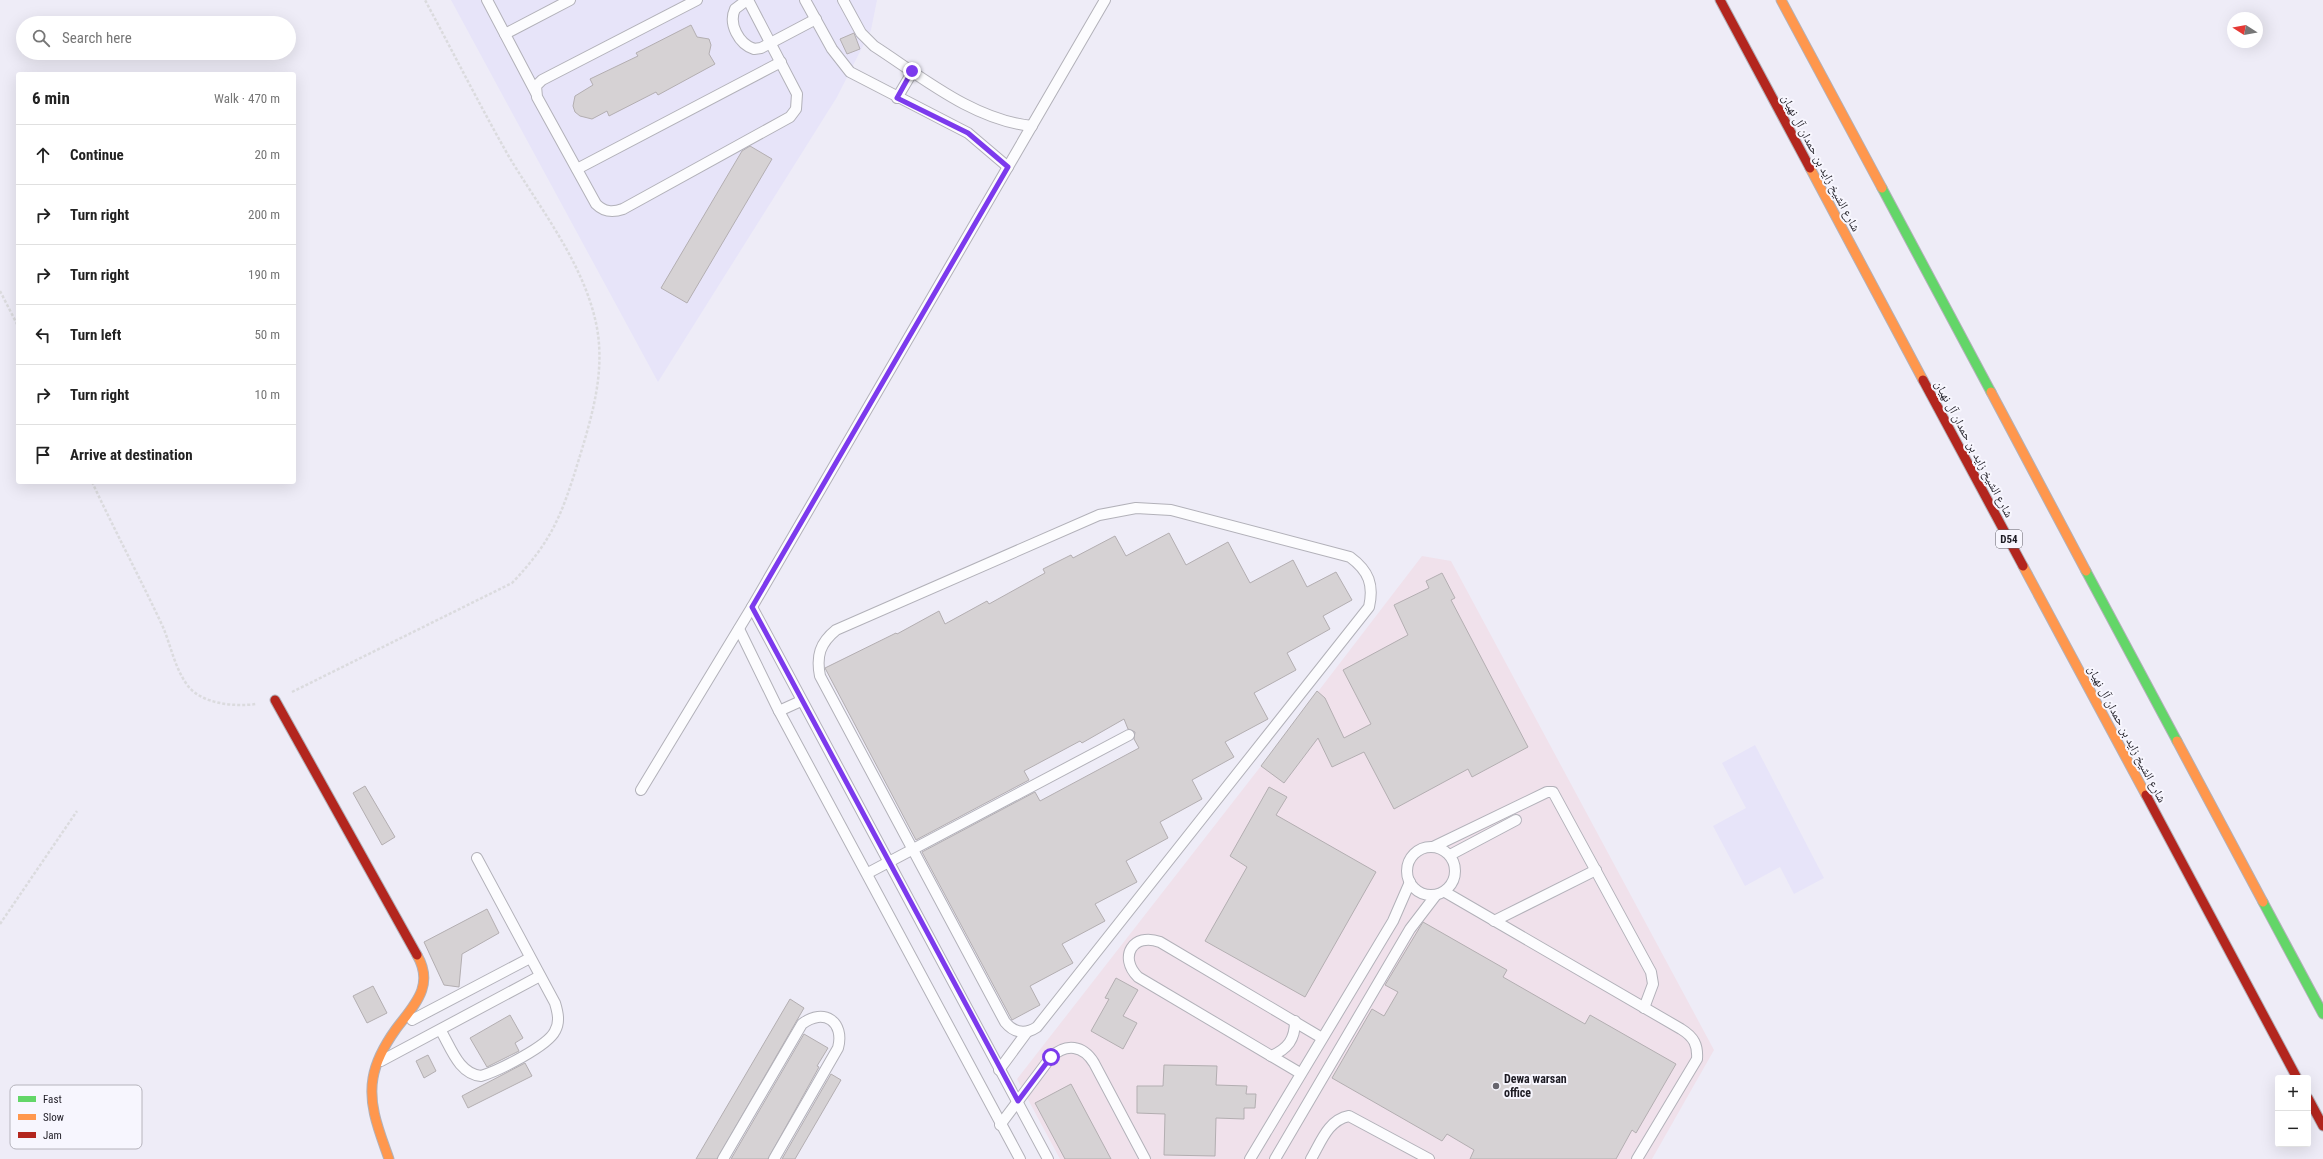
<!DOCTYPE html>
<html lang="en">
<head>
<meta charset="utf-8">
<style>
	:root { --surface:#fff; --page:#f2f2f2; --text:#222; --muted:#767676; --line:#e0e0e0 }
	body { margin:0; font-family:"Roboto Condensed","Noto Naskh Arabic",sans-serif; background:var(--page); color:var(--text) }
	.controls { position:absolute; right:12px; bottom:12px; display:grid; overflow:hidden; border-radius:4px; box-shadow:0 4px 16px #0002 }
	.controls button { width:36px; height:36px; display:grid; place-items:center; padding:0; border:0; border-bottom:1px solid var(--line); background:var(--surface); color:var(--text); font:20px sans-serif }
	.compass { position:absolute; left:2227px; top:12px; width:36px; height:36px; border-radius:50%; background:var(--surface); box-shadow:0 4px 16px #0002; rotate:281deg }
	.stop { position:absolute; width:12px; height:12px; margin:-9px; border:3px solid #7c3aed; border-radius:50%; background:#fff }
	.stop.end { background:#7c3aed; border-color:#fff; box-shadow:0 1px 4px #0008 }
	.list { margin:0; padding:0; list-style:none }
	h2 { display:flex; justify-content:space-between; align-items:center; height:52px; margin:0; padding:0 16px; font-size:17px }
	h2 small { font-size:13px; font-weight:400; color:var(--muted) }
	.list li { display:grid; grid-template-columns:26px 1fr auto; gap:12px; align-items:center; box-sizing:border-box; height:60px; padding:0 16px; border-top:1px solid var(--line) }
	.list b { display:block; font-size:15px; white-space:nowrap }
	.list em { font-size:13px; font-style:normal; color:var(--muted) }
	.icon { flex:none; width:22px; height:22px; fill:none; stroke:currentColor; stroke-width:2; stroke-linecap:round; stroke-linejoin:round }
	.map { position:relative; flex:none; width:2323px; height:1159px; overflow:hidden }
	.search { position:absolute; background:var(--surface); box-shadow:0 4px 16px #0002; left:16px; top:16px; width:280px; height:44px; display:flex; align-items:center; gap:10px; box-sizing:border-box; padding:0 14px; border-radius:22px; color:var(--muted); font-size:15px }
	.panel { position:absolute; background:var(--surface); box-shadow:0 4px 16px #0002; left:16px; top:72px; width:280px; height:412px; border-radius:4px }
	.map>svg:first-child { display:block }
</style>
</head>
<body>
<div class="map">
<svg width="2323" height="1159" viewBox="0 0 2323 1159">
	<rect width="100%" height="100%" fill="#eeecf7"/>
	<polygon fill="#f0e1eb" points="1422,556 1451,561 1714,1050 1652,1159 1060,1159 1017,1079 1261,766"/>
	<g fill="#e7e4f9">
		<polygon points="451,0 877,0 871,30 837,97 658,382"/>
		<polygon points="1755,745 1824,878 1794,894 1780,867 1745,886 1713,826 1746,808 1722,763"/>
	</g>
	<g fill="#d6d2d4" stroke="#b3aeb1">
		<polygon points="691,25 697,37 709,39 711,45 709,54 715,64 658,95 656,92 609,116 607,111 592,119 580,116 575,112 573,106 575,96 593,85 590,79 638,56 636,53"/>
		<polygon points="854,33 860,49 847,54 840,39"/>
		<polygon points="750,146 772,159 687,303 661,288 742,151"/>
		<polygon points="1169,533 1186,565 1228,542 1250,583 1293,560 1307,587 1336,572 1352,600 1323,616 1330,629 1287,653 1296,670 1254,693 1268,719 1225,742 1234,757 1192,780 1202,799 1160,822 1168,838 1126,861 1137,882 1095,904 1105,921 1062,944 1073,963 1030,986 1040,1005 1012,1020 922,852 1035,792 1040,801 1139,748 1134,739 1135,732 1128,729 1124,719 1082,743 1080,741 1024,771 1029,780 916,840 825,668 896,633 897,634 939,611 945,624 987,601 989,604 1045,573 1043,569 1071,555 1073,558 1115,536 1126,556"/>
		<polygon points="1442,573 1455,598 1451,600 1528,747 1472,777 1468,769 1394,809 1364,752 1332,767 1318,738 1284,783 1261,766 1317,691 1325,698 1344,738 1371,724 1343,670 1408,635 1394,605 1429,588 1426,581"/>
		<polygon points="365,786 395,837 382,845 353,793"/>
		<polygon points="1269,787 1287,797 1276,815 1376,872 1305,997 1205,941 1247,867 1230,856"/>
		<polygon points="487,909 499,933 462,954 459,987 444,985 424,942"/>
		<polygon points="1423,922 1507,970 1503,977 1585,1024 1590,1015 1676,1064 1636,1133 1632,1130 1616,1159 1470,1159 1474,1150 1447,1134 1442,1141 1332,1078 1372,1009 1384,1016 1398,992 1385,985"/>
		<polygon points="1116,978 1138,990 1123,1016 1137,1023 1123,1049 1091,1031 1109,999 1105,998"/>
		<polygon points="373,986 387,1013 367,1023 353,996"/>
		<polygon points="790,999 804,1008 717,1159 696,1159"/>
		<polygon points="510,1015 523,1038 515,1043 519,1051 487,1067 470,1038"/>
		<polygon points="804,1034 828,1048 817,1066 819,1067 768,1159 731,1159"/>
		<polygon points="428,1055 436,1071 424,1078 416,1061"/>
		<polygon points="525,1063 532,1076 468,1108 462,1096"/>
		<polygon points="1164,1065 1217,1066 1216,1085 1247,1086 1246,1094 1256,1094 1255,1108 1244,1108 1244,1119 1216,1118 1215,1156 1164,1155 1165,1114 1137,1113 1137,1086 1163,1086"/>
		<polygon points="831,1074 841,1080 795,1159 782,1159"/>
		<polygon points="1071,1084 1111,1159 1065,1159 1035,1103"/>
	</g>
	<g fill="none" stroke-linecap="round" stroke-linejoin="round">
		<g stroke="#b2b1b9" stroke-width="12">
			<g id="lane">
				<polyline points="487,0 536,93"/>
				<path d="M697,0L542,80L536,86L537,97L596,204C604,212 612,213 623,209L790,117L796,109L797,94L748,0"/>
				<path d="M747,0L735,9C728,24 739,44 754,49L761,48L816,19"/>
				<polyline points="805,0 832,49 850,72 968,133 1008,167"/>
				<path d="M843,0L861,33L874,46C922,77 973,120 1032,126"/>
				<polyline points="505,34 570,0"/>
				<polyline points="897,98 913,71"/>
				<polyline points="577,169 781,62"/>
				<path d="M1136,508L1171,510L1350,557C1369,571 1374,585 1369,607L1037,1027C1025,1035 1014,1033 1005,1022L820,676C816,656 820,643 836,630L1099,515Z"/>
				<polyline points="752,607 1048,1159"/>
				<polyline points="739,629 779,711 1020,1159"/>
				<polyline points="779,711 801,701"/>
				<polyline points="641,790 752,607 1105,0"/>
				<polyline points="1433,847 1547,792 1553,792 1651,972 1653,984 1644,1008"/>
				<circle cx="1431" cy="871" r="24"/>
				<polyline points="1450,855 1516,820"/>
				<polyline points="868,873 1129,735"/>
				<path d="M1445,892L1681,1029C1694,1037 1698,1045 1697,1059L1637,1159"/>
				<polyline points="1494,921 1596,870"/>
				<polyline points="412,1020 530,958"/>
				<path d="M441,1031C451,1048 459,1074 481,1076C498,1071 548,1046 555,1031C560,1022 558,1013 555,1003L477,858"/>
				<path d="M1271,1056C1288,1049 1295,1039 1295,1021"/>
				<polyline points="381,1061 540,976"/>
				<polyline points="999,1070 1027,1032"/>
				<path d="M1300,1073L1138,977C1118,957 1133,932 1160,942L1322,1038"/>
				<path d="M1000,1125L1051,1057C1066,1043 1083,1045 1094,1063L1145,1159"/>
				<path d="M723,1159L802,1024C824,1007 845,1022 838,1048L774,1159"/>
				<polyline points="1250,1159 1393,921 1410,882"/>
				<polyline points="1275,1159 1410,929 1436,895"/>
				<path d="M1311,1159C1321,1142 1328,1120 1349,1116L1429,1159"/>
			</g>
		</g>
		<g stroke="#b2b1b9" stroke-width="11">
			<g id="fast">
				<polyline points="1882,188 1991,392"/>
				<polyline points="2086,571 2177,741"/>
				<polyline points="2263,902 2323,1014"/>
			</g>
		</g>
		<g stroke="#b2b1b9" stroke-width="11">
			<g id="slow">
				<polyline points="1781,0 1882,188"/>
				<polyline points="1810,168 1923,380"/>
				<polyline points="1991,392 2086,571"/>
				<polyline points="2023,566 2146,795"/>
				<polyline points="2177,741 2263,902"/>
				<path d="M389,1159C380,1133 368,1106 373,1078C376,1060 386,1043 396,1029C414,1005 435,986 417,955"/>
			</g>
		</g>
		<g stroke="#b2b1b9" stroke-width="11">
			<g id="jam">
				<polyline points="1720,0 1810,168"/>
				<polyline points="1923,380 2023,566"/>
				<polyline points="275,700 417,955"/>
				<polyline points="2146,795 2297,1078"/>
				<polyline points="2308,1098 2323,1126"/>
			</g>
		</g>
		<g stroke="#dbdbde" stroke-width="2.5" stroke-dasharray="3 2" stroke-linecap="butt">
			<polyline points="0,291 18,326"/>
			<path d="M92,482C115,531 140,578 163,627C171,646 175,669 188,686C202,704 235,707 256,704"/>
			<path d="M292,692L512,583C553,540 562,514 579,459C592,416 605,373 597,328C585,264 540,209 508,155C479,104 453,52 425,0"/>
			<polyline points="0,924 77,811"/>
		</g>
		<use href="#lane" stroke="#fcfcfe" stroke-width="10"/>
		<use href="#fast" stroke="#63d668" stroke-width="9"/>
		<use href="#slow" stroke="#ff974d" stroke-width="9"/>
		<use href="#jam" stroke="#b3261e" stroke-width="9"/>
	</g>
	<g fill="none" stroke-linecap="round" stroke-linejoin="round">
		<polyline stroke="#7c3aed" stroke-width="5" points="912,71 897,98 968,133 1008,167 752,607 1018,1101 1051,1057"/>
	</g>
	<circle fill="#66646d" stroke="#f7f6fe" stroke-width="1.5" cx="1496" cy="1086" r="4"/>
	<g text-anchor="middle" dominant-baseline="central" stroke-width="4" stroke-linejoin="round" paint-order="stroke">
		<rect fill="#f7f6fe" stroke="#5e5d65" stroke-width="1" x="1996" y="530" width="26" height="18" rx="3"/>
		<g font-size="11" font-weight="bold" fill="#1d1b23">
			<text x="2009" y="539">D54</text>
		</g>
		<g font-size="12" fill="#1d1b23" stroke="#f7f6fe">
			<text transform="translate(1821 163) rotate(62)">شارع الشيخ زايد بن حمدان آل نهيان</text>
			<text transform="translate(1974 449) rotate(62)">شارع الشيخ زايد بن حمدان آل نهيان</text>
			<text transform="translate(2127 734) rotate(62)">شارع الشيخ زايد بن حمدان آل نهيان</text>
		</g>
		<g font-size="12" font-weight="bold" fill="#1d1b23" stroke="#f7f6fe" text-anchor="start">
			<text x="1504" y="1079">Dewa warsan<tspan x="1504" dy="14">office</tspan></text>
		</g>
	</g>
	<rect x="10" y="1085" width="132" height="64" rx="6" fill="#f7f6fe" stroke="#b6b4bc" stroke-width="1"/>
	<rect x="18" y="1096" width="18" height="6" fill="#63d668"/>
	<rect x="18" y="1114" width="18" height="6" fill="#ff974d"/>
	<rect x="18" y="1132" width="18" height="6" fill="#b3261e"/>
	<g font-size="11" fill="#1d1b23">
		<text x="43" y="1103">Fast</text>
		<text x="43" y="1121">Slow</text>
		<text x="43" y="1139">Jam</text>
	</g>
</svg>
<div class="controls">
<button>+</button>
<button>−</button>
</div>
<svg class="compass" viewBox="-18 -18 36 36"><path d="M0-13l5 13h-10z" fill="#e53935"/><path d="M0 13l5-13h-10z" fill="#767676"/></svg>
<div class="stop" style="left:1051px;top:1057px"></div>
<div class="stop end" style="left:912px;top:71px"></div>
<div class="search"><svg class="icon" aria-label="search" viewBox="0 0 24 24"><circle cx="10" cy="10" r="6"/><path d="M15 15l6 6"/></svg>Search here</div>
<section class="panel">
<h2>6 min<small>Walk · 470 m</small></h2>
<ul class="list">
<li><svg class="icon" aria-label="ahead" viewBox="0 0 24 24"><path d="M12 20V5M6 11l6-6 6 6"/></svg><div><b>Continue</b></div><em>20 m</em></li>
<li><svg class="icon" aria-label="right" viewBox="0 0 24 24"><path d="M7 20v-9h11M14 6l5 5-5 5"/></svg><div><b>Turn right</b></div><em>200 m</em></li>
<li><svg class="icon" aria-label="right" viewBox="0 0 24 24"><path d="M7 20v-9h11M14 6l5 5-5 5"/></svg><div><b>Turn right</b></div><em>190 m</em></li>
<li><svg class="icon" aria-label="left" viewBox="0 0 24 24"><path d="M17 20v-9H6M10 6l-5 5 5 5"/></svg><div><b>Turn left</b></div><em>50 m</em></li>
<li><svg class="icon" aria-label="right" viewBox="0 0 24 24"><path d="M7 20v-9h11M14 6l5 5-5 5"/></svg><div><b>Turn right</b></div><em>10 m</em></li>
<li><svg class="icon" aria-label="arrive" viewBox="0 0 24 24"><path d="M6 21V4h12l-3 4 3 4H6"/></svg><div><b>Arrive at destination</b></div></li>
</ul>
</section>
</div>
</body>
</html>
